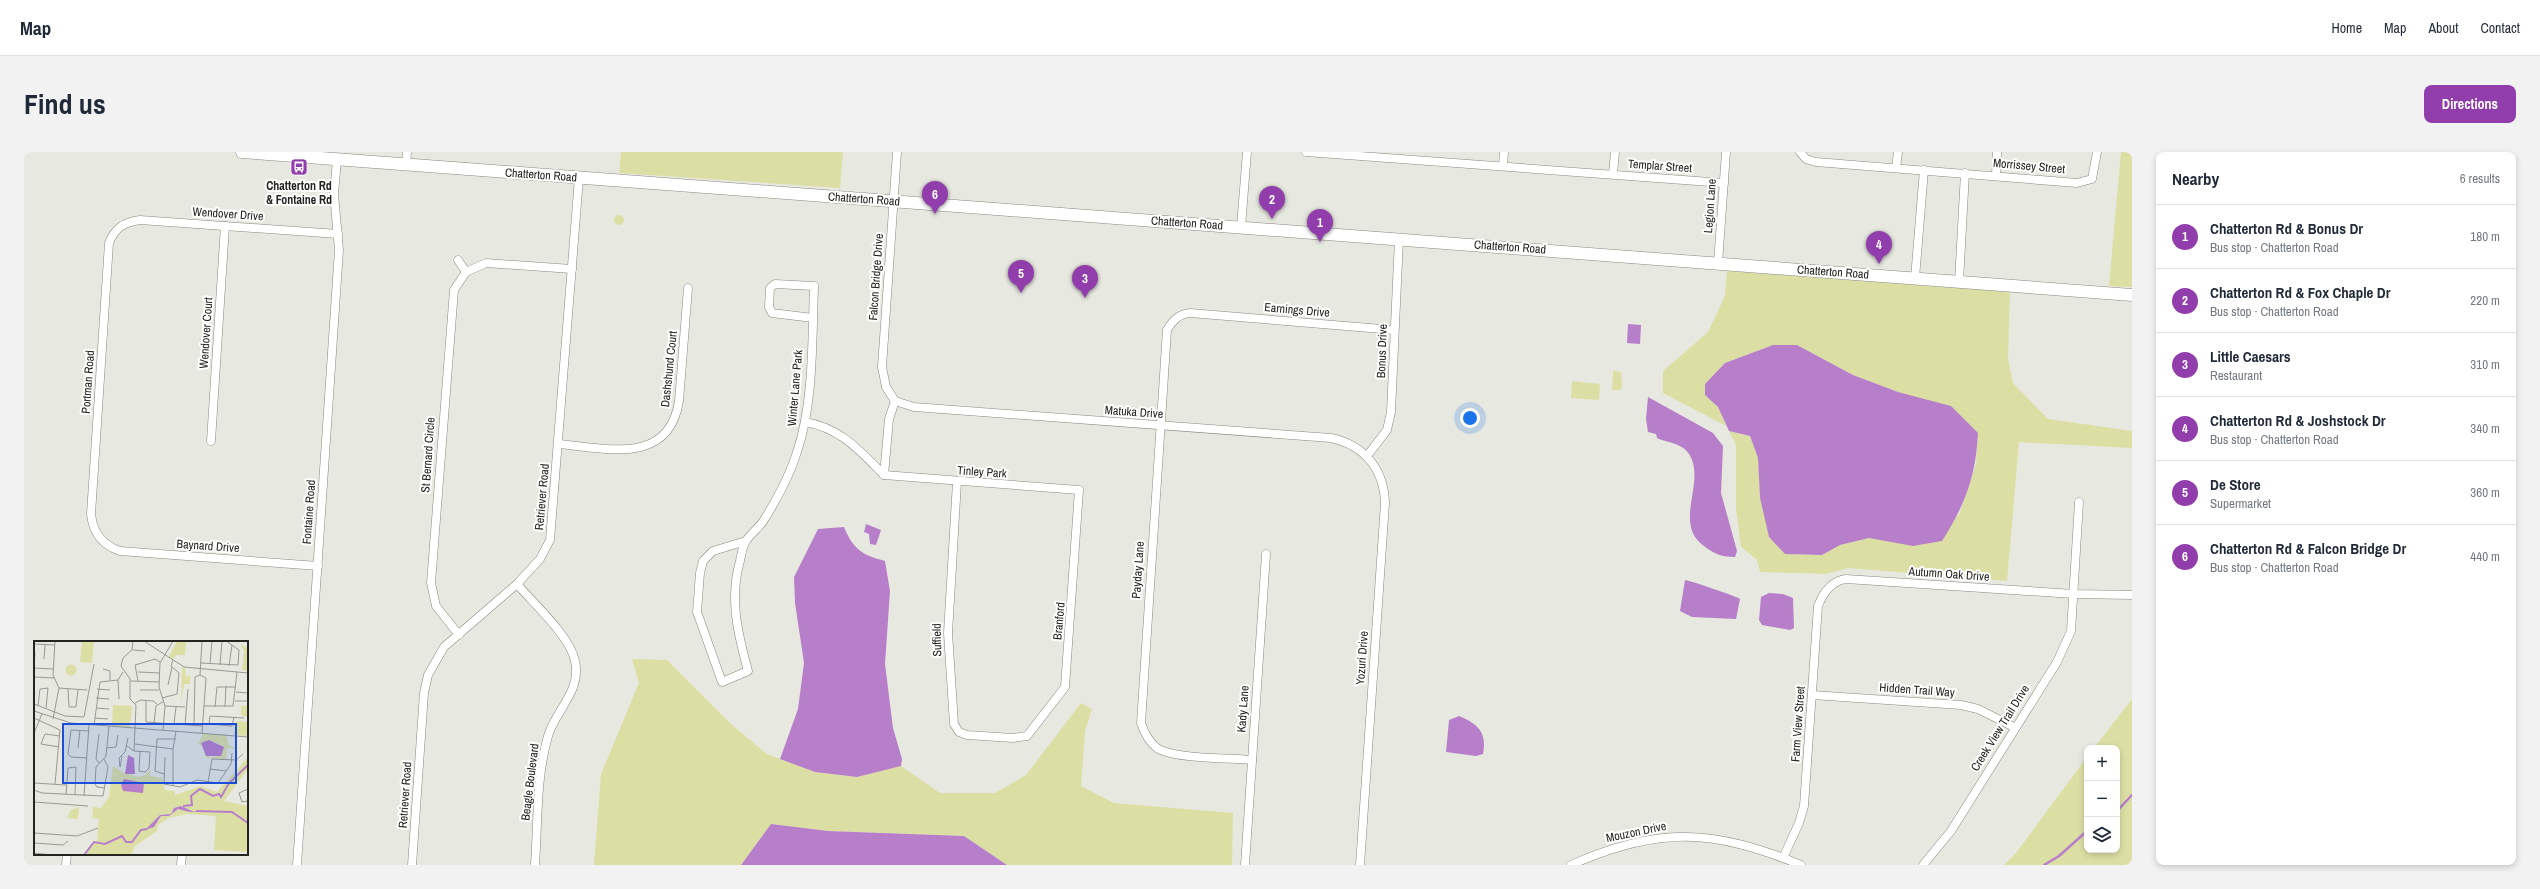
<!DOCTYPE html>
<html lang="en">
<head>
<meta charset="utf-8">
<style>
	:root { --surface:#fff; --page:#f2f2f3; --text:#1f2937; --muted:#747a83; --line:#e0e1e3; --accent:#913dac }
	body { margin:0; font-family:"Archivo Narrow",sans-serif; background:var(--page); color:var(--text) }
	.controls { position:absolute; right:12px; bottom:12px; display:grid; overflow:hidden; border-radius:8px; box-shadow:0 2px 6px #0003 }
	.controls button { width:36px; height:36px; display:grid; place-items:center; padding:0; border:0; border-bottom:1px solid var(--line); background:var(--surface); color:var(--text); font:20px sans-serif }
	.you { position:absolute; left:1446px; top:266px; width:14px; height:14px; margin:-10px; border:3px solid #fff; border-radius:50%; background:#1a73e8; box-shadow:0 0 0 6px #1a73e833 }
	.badge { display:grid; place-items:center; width:26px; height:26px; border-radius:50%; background:var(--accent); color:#fff; font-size:13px; font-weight:700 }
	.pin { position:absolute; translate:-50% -33px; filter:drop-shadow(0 1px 2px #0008) }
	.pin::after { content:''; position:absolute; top:21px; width:14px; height:12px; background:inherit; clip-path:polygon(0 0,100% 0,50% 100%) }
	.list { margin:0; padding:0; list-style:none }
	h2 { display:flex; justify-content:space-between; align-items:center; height:52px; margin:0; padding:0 16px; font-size:17px }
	h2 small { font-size:13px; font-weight:400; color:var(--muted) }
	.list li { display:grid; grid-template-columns:26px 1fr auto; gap:12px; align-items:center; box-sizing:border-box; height:64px; padding:0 16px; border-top:1px solid var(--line) }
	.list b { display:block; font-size:15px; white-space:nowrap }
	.list p { margin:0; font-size:13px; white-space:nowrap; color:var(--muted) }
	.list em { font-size:13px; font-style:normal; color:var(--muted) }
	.icon { flex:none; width:22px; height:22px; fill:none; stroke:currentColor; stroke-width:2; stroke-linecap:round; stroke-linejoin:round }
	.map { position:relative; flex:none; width:2108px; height:713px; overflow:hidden; border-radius:8px }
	header { display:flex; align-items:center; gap:24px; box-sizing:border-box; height:56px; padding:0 20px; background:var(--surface); border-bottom:1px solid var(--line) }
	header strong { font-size:19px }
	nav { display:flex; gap:22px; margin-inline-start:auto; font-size:14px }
	.intro { display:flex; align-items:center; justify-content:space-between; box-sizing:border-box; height:96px; padding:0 24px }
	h1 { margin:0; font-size:28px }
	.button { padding:10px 18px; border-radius:8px; background:var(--accent); color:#fff; font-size:14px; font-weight:700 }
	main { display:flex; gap:24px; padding:0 24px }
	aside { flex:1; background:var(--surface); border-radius:8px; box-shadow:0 2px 6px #0003 }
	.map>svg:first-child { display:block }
</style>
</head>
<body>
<header>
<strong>Map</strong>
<nav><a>Home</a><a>Map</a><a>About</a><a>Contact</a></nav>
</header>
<div class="intro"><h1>Find us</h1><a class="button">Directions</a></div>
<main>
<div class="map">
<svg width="2108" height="713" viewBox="0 0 2108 713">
	<rect width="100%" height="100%" fill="#e7e8e0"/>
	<g fill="#dcdfa4">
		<polygon points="597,0 819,0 816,36 595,21"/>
		<polygon points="2097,0 2108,0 2108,135 2085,134"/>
		<circle cx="595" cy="68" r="5"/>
		<polygon points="1703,119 1986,140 1984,207 1989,231 2024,267 2108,279 2108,296 1995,290 1983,429 1824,416 1802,422 1736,420 1733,408 1717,395 1712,357 1712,293 1705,279 1726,284 1734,306 1736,346 1761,402 1798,403 1816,393 1845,386 1863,388 1935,363 1952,312 1954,281 1874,240 1829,223 1773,193 1749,193 1701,211 1681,232 1681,243 1694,255 1702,274 1639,241 1639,219 1684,180 1701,144"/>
		<polygon points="1589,219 1597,220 1598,236 1596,238 1588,238"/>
		<polygon points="1548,229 1576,232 1575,248 1547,246"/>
		<polygon points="608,507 643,508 707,572 743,602 791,620 833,625 877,614 916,641 971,641 1002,623 1057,551 1068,557 1061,579 1057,634 1090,651 1209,661 1208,713 983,713 940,684 804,679 747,672 717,713 570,713 577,622 615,531"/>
		<polygon points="2108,547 2108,708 2104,713 1980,713 1992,701 2063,605 2063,698 2093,698 2093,596 2070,596"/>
	</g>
	<g fill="#b77fca">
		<polygon points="1604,172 1617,173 1616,192 1603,191"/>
		<path d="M1749,193H1773L1829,223L1874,240L1927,254L1954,281C1952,324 1941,353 1918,389L1889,394L1845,386L1816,393L1798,403L1761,402L1745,385L1736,346L1734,306L1726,284L1705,279L1694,255L1681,243V232L1701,211Z"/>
		<path d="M1624,245L1689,281L1699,294L1697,341L1713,399L1711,405C1698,405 1690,402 1680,394C1648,371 1683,330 1665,302C1658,291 1644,291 1633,286L1632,282L1624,280L1622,267Z"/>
		<polygon points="842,372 857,378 852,393 846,392 845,382 840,380"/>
		<path d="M820,375C829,397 838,403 861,409L866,439L861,512L869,576L878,607L877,614L833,625L791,620L756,607L774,557L780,511L771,451L770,425L794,377Z"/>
		<path d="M1661,428C1664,428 1712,444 1716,447L1712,467L1668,465L1656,459Z"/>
		<polygon points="1745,441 1759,442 1769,446 1770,476 1766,478 1738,473 1735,468 1737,445"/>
		<path d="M1435,564C1454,572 1463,580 1459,602L1452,604L1422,600L1425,568Z"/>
		<polygon points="747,672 804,679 940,684 983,713 717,713"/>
	</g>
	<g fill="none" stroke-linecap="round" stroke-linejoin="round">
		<g stroke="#b77fca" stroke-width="2.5">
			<polyline points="2093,659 2108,643"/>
			<polyline points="2020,713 2035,704 2063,679"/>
		</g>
		<g stroke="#898982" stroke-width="9">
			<g id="street">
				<path d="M873,0L858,215L862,235L871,249L890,255L1307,286C1340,293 1360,317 1361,351L1336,713"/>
				<polyline points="1282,0 1700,31"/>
				<polyline points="1776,0 1782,7 1792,10 2053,31 2068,27 2073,0"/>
				<polyline points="382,13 383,0"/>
				<polyline points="1479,14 1480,0"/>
				<polyline points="1872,16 1874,0"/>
				<polyline points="1589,22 1591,0"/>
				<polyline points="1972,24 1973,0"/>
				<polyline points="1217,75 1223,0"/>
				<polyline points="434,108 442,120"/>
				<polyline points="1694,111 1702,0"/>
				<polyline points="1891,126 1900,18"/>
				<polyline points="1935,130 1941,21"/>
				<path d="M781,270C817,276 836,299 860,323L1055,338L1041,535L1003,584L989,586L943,583L935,580L930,572L924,481L933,330"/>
				<polyline points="187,289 201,74"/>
				<path d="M534,292C582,296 645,314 655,249L664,136"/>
				<polyline points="1343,304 1363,278 1367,260 1375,87"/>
				<polyline points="860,323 865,267 871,249"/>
				<path d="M722,389L689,399L679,409L676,421L673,460L698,530L724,519C714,482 705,447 716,409C717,403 719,394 722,389C727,381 735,376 740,368C753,347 766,323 773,300C790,250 788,187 790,134L751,132L746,136L745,155L748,161L789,166"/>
				<path d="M294,414L96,399C78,393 69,381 67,362L85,91C91,76 100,70 116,68L314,82"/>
				<path d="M493,432C510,452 546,484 551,509C558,539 532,557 524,584C512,625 514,671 511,713"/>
				<polyline points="435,483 412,454 407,431 430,138 442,120 462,111 548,117"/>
				<polyline points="1788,543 1937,553 1954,557 1990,575"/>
				<path d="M1228,608C1207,606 1149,607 1133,596C1125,590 1120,580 1117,571L1143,178C1149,168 1155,162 1166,161L1370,178"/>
				<path d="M1759,706L1775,671L1780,654L1794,454C1799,441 1807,429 1822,427L2050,442L2108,443"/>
				<polyline points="42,713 43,702"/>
				<polyline points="157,713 158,702"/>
				<polyline points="273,713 315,98 310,42 313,8"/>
				<polyline points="388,713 400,541 404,523 420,495 493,432 516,407 526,388 555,26"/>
				<polyline points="1221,713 1242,402"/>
				<path d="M1547,713C1635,674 1689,677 1777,713"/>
				<polyline points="1899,713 1927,679 2033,510 2047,479 2055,350"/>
			</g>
		</g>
		<g stroke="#898982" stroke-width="13">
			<polyline id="primary" points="218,0 2108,143"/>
		</g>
		<use href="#street" stroke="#fff" stroke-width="8"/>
		<use href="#primary" stroke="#fff" stroke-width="12"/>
	</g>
	<defs>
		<g id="bus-square" transform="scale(0.9)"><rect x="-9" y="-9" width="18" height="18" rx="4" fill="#913dac" stroke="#fffffe"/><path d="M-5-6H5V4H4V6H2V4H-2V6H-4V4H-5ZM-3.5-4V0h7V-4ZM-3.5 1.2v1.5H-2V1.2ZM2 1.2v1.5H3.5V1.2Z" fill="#fff"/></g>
	</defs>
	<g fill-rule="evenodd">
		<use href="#bus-square" x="275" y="15"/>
	</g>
	<g text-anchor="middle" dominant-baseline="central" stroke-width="4" stroke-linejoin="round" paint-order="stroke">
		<g font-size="12" fill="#242421" stroke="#fffffe">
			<text transform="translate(1636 14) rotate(4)">Templar Street</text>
			<text transform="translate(2005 14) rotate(5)">Morrissey Street</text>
			<text transform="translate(517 23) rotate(4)">Chatterton Road</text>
			<text transform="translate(840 47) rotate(4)">Chatterton Road</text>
			<text transform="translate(1686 54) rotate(-86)">Legion Lane</text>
			<text transform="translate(204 62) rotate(4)">Wendover Drive</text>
			<text transform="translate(1163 71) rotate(4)">Chatterton Road</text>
			<text transform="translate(1486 95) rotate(4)">Chatterton Road</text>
			<text transform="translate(1809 120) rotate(4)">Chatterton Road</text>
			<text transform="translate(852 125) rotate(-86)">Falcon Bridge Drive</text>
			<text transform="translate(1273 158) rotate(5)">Earnings Drive</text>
			<text transform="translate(182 181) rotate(-86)">Wendover Court</text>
			<text transform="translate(1358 199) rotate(-88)">Bonus Drive</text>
			<text transform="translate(645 217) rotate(-84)">Dashshund Court</text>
			<text transform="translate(64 230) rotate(-86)">Portman Road</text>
			<text transform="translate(771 236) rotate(-85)">Winter Lane Park</text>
			<text transform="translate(1110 260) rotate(4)">Matuka Drive</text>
			<text transform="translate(404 303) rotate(-86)">St Bernard Circle</text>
			<text transform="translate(958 320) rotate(4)">Tinley Park</text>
			<text transform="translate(518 345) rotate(-85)">Retriever Road</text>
			<text transform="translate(285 360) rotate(-86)">Fontaine Road</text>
			<text transform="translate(184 394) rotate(4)">Baynard Drive</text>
			<text transform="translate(1114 418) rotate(-86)">Payday Lane</text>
			<text transform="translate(1925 422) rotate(4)">Autumn Oak Drive</text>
			<text transform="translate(1035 469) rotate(-85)">Branford</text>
			<text transform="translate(913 488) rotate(-91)">Suffield</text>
			<text transform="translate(1338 506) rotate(-86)">Yozuri Drive</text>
			<text transform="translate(1893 538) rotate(4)">Hidden Trail Way</text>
			<text transform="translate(1219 557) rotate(-86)">Kady Lane</text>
			<text transform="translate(1774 572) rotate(-86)">Farm View Street</text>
			<text transform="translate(1976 576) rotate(-58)">Creek View Trail Drive</text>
			<text transform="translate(506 630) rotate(-83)">Beagle Boulevard</text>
			<text transform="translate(381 643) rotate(-86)">Retriever Road</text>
			<text transform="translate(1612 680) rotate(-12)">Mouzon Drive</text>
		</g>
		<g font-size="12" font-weight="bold" fill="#242421" stroke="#fffffe">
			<text x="275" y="34">Chatterton Rd<tspan x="275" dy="14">&amp; Fontaine Rd</tspan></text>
		</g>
	</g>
	<g transform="translate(10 489)">
		<rect width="214" height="214" fill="#e7e8e0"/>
		<path d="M48,0H60L58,22L46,21ZM143,0H152L151,14H143L139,18L135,16ZM200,0L214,7V30L208,29L210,10L207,4ZM31.5 29a5.5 5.5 0 1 1 11 0a5.5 5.5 0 1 1-11 0ZM148,26L151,27L152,36L156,34V43H150L147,62ZM79,64L98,65L96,86L78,85ZM207,65H214V95L200,94L202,80L213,81V76L207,74ZM169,93L192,94L195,105L208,108L193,107L192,118L172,117L169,106L174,116L184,115L187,104L175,99L167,102L169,105L164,103ZM214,116V128L190,160L214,165V211L180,209L182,175L153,173L135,177L124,184L123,190L101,205L97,214H50L60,200H63L65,178L58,177L59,166L67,167L75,156L79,125L90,132L104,136L111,134L116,128V135L128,137L131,149L141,150V154L167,145L183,151ZM148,165L153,169L144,168L135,175H127L120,186L115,188L111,187L116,186L126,174L137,173L140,167ZM45,166L44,178L33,177L37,169Z" fill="#dcdfa4" fill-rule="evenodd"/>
		<path d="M175,99L190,106L187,115H172L167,102ZM94,114L100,117L101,133H91ZM90,138L110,142L109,152L89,150L87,144ZM147,165L158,170H166L156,171L144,168L135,175H127L120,186L111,189L126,174L137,173L140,167Z" fill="#b77fca"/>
		<path fill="none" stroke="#b77fca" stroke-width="2" d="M149,165L158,164L157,155L166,148L179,155L185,153L187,156L195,142L214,124M162,170L198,171L214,182M50,214L60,201L71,203L88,195L92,201H98L107,189L113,188"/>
		<path fill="none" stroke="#999a94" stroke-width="1" d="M99,0L98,9L89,17L87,25L96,38V58L102,64L100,110M110,0L150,26L214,32M0,3L21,4M99,9L111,10M10,18L11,4M167,22L204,24L205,9L192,0M176,23L178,0M101,24L121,18L126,21M101,24L104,40M186,24L188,0M195,25L198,4M0,27L19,28M0,27L1,12M69,28L76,30V39M104,31L126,32M166,34L172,37L168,92M166,34L168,0M0,36L20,37M84,39L85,58M97,40L125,41M66,41L84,39L89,31M134,44L138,26M25,47L53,49M34,48L35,66H42L44,49M63,48L76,49M106,49H125M202,51L214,52M62,57L75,58M128,57L143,53L145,32L137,25L139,19M112,59V81L169,85M201,60H214M101,62L107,59L119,60L123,63M0,63L31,75L50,76L60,23M4,65L6,48L14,47L12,67M131,65L151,66M170,65H199L203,31M181,66L183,46H202M191,66L192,45M62,67L75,68M0,70L37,82L214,96M200,76L198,85L175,83L176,75L210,77M0,77L26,89L21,143M61,77L74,78M19,78L25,47L19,34L21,0M120,82L122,65L130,60M140,83L142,66M60,84L66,41M151,84L154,48M160,85L161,36L166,34M129,89L131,65L125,46L126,22L139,0M0,92L8,73M7,103L11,93L26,95M7,103L25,106M101,103L139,108M93,105L100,110L116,111L115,127L111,131L105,130L106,110M44,107L46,89M73,107L82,106L84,94M139,108L142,90M88,115L86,126L85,117L91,111L94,97M131,116L130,143L146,146L163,139L184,142L197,123L198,112M53,117L37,116L34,113L37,89L55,90M65,122L62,118L65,93M176,128L192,130M130,133L121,130L123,98H142M174,141L178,118L202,119L209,113M0,142L32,144M139,145V108M71,147L63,146L61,143L62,126L72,115L75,85M214,148L205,152L208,161L214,160M0,149L8,152L69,155L74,126L70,118M32,154L34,127L42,126M41,154L42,126M50,155L55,84M0,161L54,165M0,192L43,195L64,187M0,202L29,204L34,200M0,212L18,214"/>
		<path fill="#1d4ed8" fill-opacity="0.15" stroke="#1d4ed8" stroke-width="2" d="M29,83H202V142H29Z"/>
		<rect width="214" height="214" fill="none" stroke="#242421" stroke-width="2"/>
	</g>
</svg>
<div class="controls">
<button>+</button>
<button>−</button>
<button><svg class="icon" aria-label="layers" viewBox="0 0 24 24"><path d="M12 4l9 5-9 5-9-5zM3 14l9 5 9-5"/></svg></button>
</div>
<div class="you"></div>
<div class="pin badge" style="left:1296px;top:90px">1</div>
<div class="pin badge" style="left:1248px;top:67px">2</div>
<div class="pin badge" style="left:1061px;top:146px">3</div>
<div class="pin badge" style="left:1855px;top:112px">4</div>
<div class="pin badge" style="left:997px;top:141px">5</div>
<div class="pin badge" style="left:911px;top:62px">6</div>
</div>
<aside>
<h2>Nearby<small>6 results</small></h2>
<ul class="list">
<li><span class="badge">1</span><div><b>Chatterton Rd &amp; Bonus Dr</b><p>Bus stop · Chatterton Road</p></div><em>180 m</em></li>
<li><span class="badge">2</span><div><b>Chatterton Rd &amp; Fox Chaple Dr</b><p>Bus stop · Chatterton Road</p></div><em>220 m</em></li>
<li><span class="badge">3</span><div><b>Little Caesars</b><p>Restaurant</p></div><em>310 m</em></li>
<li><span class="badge">4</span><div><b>Chatterton Rd &amp; Joshstock Dr</b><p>Bus stop · Chatterton Road</p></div><em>340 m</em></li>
<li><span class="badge">5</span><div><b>De Store</b><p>Supermarket</p></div><em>360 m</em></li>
<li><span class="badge">6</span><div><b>Chatterton Rd &amp; Falcon Bridge Dr</b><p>Bus stop · Chatterton Road</p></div><em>440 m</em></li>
</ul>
</aside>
</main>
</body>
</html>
